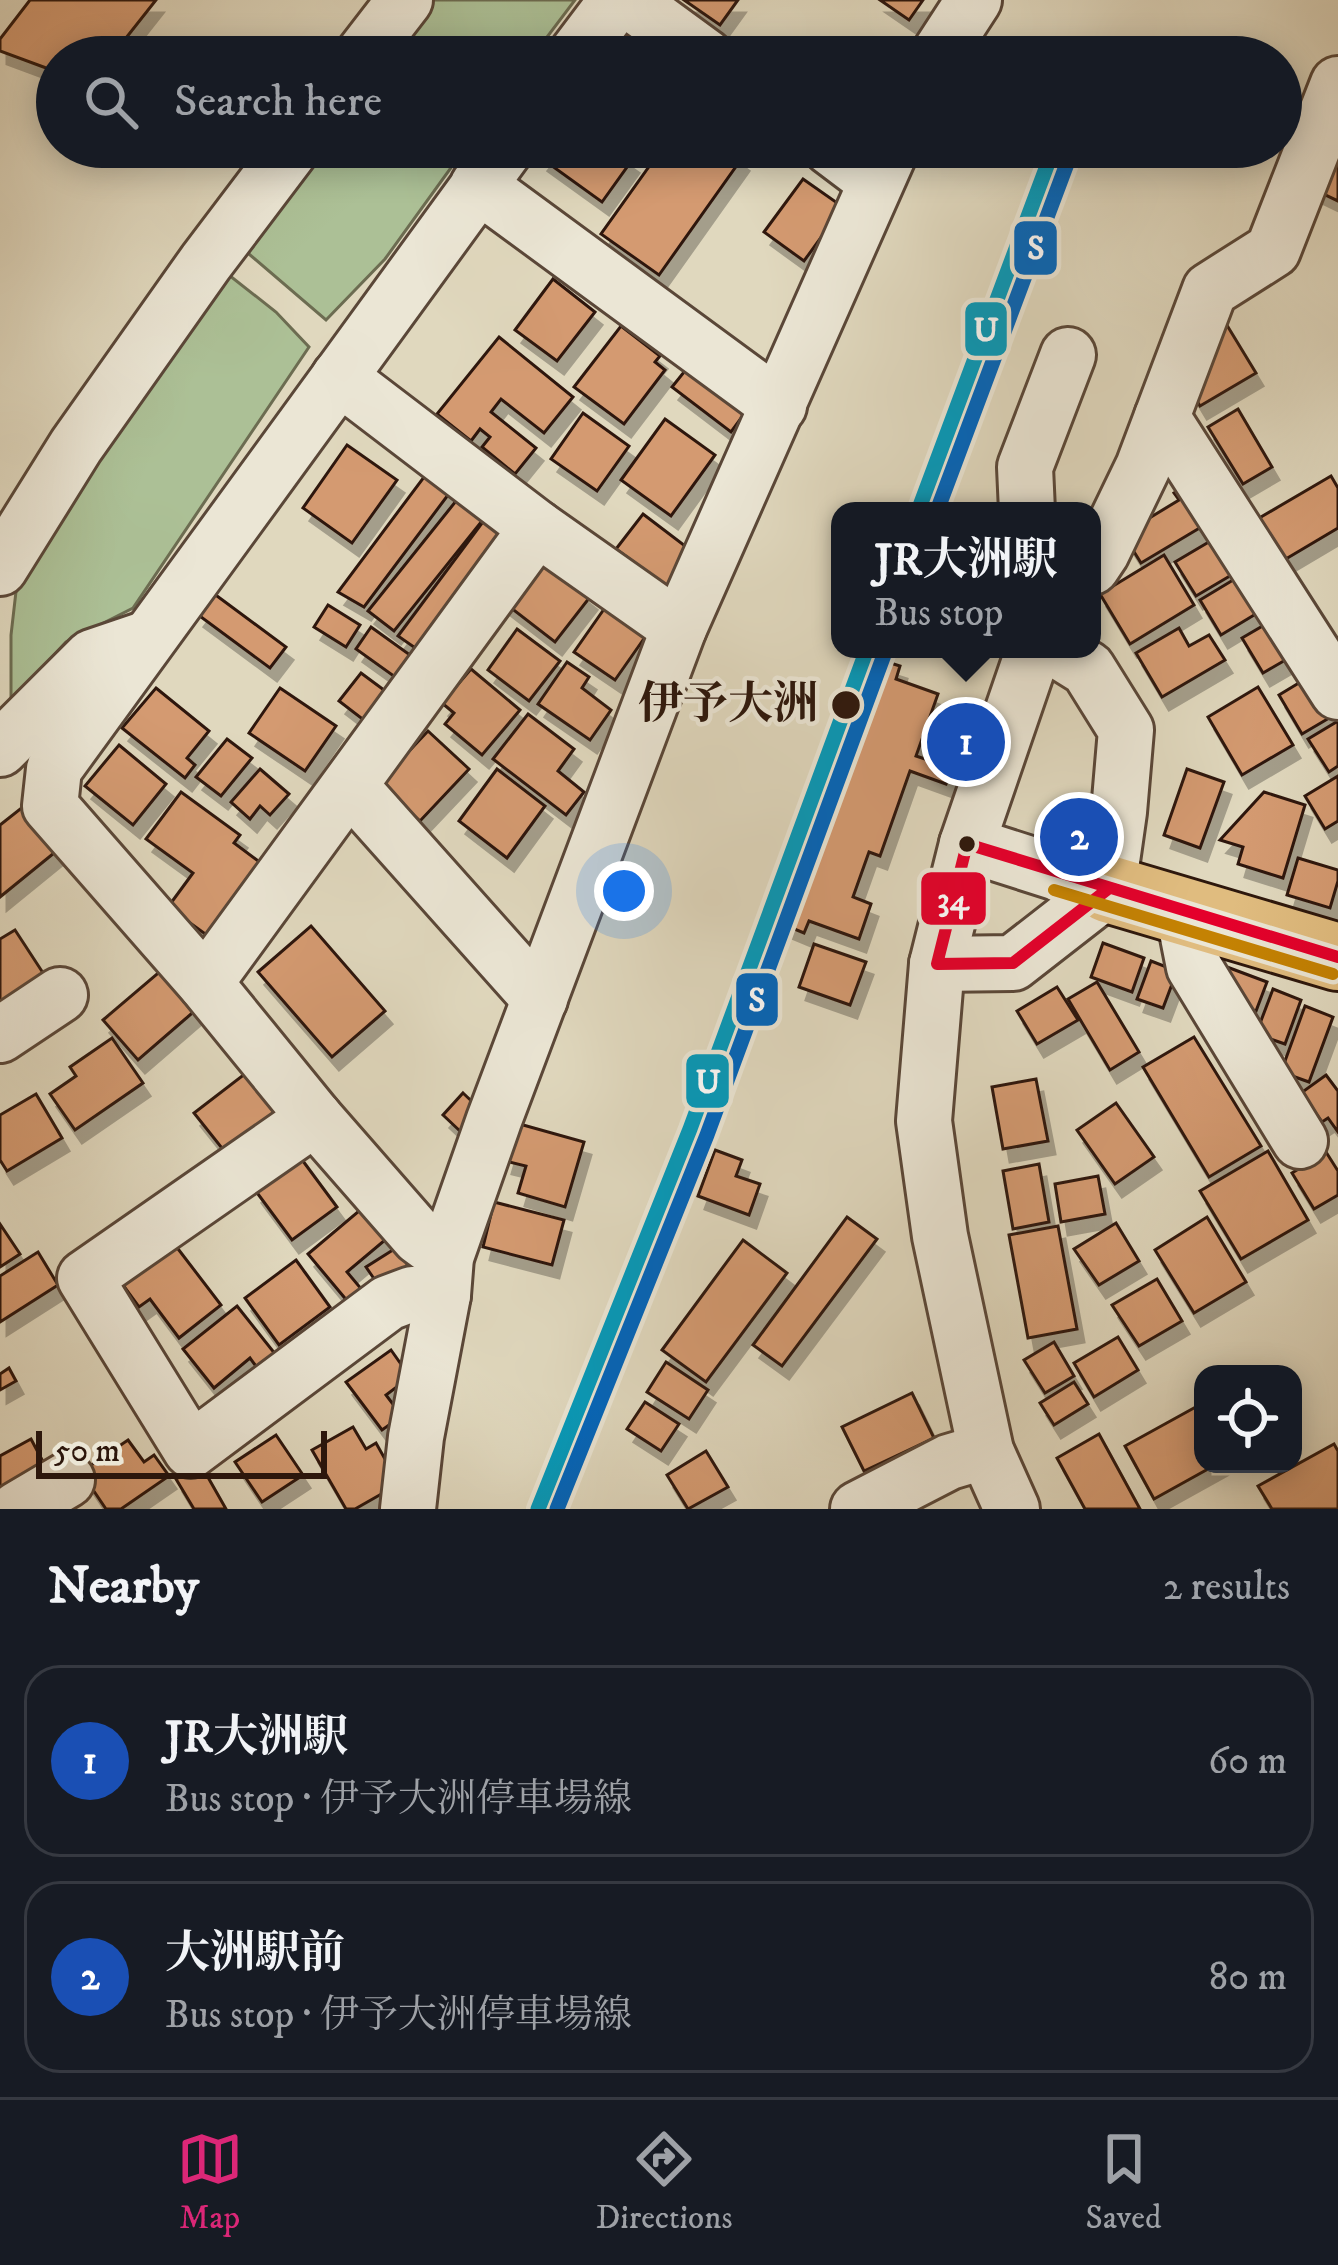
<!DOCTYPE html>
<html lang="en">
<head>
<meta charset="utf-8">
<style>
	:root { --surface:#171b24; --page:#20242c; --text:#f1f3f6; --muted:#9ea1a6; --line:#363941; --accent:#db2777 }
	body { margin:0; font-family:"IM FELL DW Pica","Noto Serif JP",serif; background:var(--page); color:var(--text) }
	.controls { position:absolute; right:36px; bottom:36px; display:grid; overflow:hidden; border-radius:24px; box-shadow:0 6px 30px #0003 }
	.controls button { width:108px; height:108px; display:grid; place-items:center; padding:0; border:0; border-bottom:3px solid var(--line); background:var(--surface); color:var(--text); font:60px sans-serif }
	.scale { position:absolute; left:36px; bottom:30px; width:291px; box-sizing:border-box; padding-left:12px; border:6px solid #2d170c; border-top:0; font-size:33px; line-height:42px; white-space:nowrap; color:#2d170c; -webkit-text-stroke:9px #ebe6d5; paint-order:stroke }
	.you { position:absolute; left:624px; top:891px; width:42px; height:42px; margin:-30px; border:9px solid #fff; border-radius:50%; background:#1a73e8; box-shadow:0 0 0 18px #1a73e833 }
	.badge { display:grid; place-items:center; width:78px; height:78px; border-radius:50%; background:var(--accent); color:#fff; font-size:39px; font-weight:700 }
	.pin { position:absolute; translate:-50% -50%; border:6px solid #fff; box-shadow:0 3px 12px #0006 }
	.popup { position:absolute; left:831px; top:502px; width:270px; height:156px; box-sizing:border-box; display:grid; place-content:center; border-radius:24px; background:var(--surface); filter:drop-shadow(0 3px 9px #0005); font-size:39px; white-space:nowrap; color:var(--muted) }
	.popup b { font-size:45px; color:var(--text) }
	.popup::after { content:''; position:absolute; left:50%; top:100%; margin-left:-24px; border:24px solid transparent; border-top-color:var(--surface) }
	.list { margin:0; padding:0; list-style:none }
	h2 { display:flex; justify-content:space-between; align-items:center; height:156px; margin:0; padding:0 48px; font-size:51px }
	h2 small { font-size:39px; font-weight:400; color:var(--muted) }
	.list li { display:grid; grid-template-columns:78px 1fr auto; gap:36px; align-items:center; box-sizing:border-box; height:192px; margin:0 24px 24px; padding:0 24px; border:3px solid var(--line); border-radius:36px }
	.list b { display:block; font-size:45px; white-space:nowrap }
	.list p { margin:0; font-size:39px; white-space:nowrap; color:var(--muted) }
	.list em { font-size:39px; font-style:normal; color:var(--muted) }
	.icon { flex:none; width:66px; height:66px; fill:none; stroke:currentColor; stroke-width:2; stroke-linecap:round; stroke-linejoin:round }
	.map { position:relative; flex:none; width:1338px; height:1509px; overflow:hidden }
	.search { position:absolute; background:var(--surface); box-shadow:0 6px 30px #0003; left:36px; right:36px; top:36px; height:132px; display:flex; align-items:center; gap:30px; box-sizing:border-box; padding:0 42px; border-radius:66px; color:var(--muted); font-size:45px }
	.sheet { height:588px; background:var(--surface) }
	nav { display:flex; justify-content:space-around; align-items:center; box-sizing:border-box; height:168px; border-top:3px solid var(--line); background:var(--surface); font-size:33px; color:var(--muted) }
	nav a { display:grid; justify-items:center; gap:6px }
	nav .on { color:var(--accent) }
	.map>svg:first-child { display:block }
</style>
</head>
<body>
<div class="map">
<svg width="1338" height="1509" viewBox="0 0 1338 1509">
	<defs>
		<filter id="shadow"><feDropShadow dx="7" dy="13" stdDeviation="0" flood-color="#0004"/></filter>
	</defs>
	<rect width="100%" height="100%" fill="#e0d8be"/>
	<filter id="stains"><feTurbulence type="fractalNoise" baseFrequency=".00167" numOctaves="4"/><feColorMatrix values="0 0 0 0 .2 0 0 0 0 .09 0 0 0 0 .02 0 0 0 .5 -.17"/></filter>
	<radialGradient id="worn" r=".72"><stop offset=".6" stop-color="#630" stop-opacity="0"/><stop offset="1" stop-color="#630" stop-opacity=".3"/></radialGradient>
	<g fill="#acc096" stroke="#6c6c51" stroke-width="3">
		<polygon points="423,0 575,0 532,57 380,57"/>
		<polygon points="312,147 466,147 385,259 326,320 249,254 237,247"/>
		<polygon points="220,268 276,312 309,347 133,608 66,642 11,702 11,635 18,574"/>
	</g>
	<g fill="#d49a71" stroke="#2d170c" stroke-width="3" filter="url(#shadow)">
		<polygon points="30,0 156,0 111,57 57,57 57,72 0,51 0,39"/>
		<polygon points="684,0 738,0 720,25"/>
		<polygon points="880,0 923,0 909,20"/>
		<polygon points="1338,129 1338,201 1311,188"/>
		<polygon points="550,147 613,147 632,160 602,202 541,158"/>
		<polygon points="663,147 727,147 742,158 659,275 601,234"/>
		<polygon points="803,179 843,207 804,261 764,232"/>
		<polygon points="553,279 595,312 557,361 515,330"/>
		<polygon points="1225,322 1256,373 1200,406 1182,376"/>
		<polygon points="621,326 660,356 655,362 665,370 624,424 574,387"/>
		<polygon points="499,337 573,397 544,433 501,399 491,412 536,448 515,474 482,447 490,437 480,429 471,441 437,414"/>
		<polygon points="692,362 750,406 731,432 672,387"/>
		<polygon points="1238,409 1272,467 1243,484 1208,427"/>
		<polygon points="583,413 629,446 597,491 551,459"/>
		<polygon points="665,419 715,455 671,516 621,480"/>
		<polygon points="347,445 397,480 352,543 303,508"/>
		<polygon points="427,473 451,491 364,607 338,592"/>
		<polygon points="1331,476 1338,488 1338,528 1274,566 1249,524"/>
		<polygon points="1196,480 1218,517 1141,563 1123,534 1179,500 1174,493"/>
		<polygon points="460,496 486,516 394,631 368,611"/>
		<polygon points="643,514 693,552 667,587 616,549"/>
		<polygon points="485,519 508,536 421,652 398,636"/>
		<polygon points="1224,533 1245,567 1196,596 1175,562"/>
		<polygon points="1164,555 1194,605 1130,644 1100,594"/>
		<polygon points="538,556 590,597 555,642 502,601"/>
		<polygon points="1248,571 1269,606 1221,635 1200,600"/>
		<polygon points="213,593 286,647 270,668 197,614"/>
		<polygon points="609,602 650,630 615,680 574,652"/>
		<polygon points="328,605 360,625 346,647 314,627"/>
		<polygon points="1273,620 1294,655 1263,673 1242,638"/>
		<polygon points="371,627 417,660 402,682 356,649"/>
		<polygon points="1179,628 1189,646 1209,635 1225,660 1162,697 1136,653"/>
		<polygon points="517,629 560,661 529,701 488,670"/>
		<polygon points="878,659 900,666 896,679 938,694 916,756 937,763 959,703 974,708 946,784 910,771 880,856 869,852 853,897 871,904 859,939 809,921 804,933 782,924"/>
		<polygon points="567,662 589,677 582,688 611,710 590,740 538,704"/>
		<polygon points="471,669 520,710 482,755 445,724 454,713 442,703"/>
		<polygon points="361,673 388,693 365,721 339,701"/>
		<polygon points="1312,675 1336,714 1302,734 1279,695"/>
		<polygon points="1258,687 1293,745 1242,775 1208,717"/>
		<polygon points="156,688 209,731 187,758 195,765 185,778 122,728"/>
		<polygon points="280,688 336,726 305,771 249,733"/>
		<polygon points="528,714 574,749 558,771 584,792 566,815 493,759"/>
		<polygon points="1338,721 1338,766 1329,772 1308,739"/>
		<polygon points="428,731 469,769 420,821 379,783"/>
		<polygon points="227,739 252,758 221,796 196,777"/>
		<polygon points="119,745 166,784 133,825 85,786"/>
		<polygon points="260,769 289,794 270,815 260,806 250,819 231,802"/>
		<polygon points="497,769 545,806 507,858 459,821"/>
		<polygon points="1187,769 1224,782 1200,848 1164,835"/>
		<polygon points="1338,776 1338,821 1325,829 1305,796"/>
		<polygon points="181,792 240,835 234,843 261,863 208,936 168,907 193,873 146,839"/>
		<polygon points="1264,792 1305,805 1283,878 1238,864 1243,847 1220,840"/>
		<polygon points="24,806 59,849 0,897 0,825"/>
		<polygon points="1298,858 1338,870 1338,881 1330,908 1287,895"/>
		<polygon points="311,926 385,1011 332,1057 258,972"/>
		<polygon points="15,930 47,979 0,1010 0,939"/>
		<polygon points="1103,943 1144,958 1132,992 1091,977"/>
		<polygon points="814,944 866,962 850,1005 799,987"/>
		<polygon points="1151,961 1177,971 1163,1008 1137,999"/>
		<polygon points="1227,967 1267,982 1256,1011 1235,1004 1221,984"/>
		<polygon points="164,968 198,1008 138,1060 103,1020"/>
		<polygon points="1097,982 1139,1052 1110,1070 1068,999"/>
		<polygon points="1057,987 1078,1020 1037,1044 1017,1011"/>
		<polygon points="1273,989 1301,1000 1285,1044 1256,1034"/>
		<polygon points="1305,1006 1333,1017 1309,1082 1281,1072"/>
		<polygon points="1194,1037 1261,1146 1209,1177 1143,1067"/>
		<polygon points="112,1038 143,1083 75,1130 50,1094 76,1076 70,1067"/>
		<polygon points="246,1073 276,1112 225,1152 194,1113"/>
		<polygon points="1326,1075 1338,1091 1338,1132 1328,1118 1322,1122 1301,1093"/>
		<polygon points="1036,1079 1048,1141 1003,1149 992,1087"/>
		<polygon points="463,1093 482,1111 461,1132 443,1115"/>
		<polygon points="36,1094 62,1138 7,1171 0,1160 0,1115"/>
		<polygon points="1116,1103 1154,1157 1115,1184 1077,1130"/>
		<polygon points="516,1123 584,1142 565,1207 518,1193 526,1166 505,1161"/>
		<polygon points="715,1150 742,1160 736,1176 760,1184 749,1215 698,1196"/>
		<polygon points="1268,1151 1308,1220 1241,1259 1200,1191"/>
		<polygon points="1326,1152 1338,1171 1338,1195 1314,1209 1292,1173"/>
		<polygon points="300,1157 337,1207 292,1240 255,1190"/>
		<polygon points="1039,1164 1049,1222 1013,1229 1003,1171"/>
		<polygon points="1098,1176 1105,1214 1061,1222 1055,1184"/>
		<polygon points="494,1202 564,1220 552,1265 483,1247"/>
		<polygon points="366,1205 391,1235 347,1272 363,1291 349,1303 308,1254"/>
		<polygon points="847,1217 877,1239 782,1366 753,1345"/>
		<polygon points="1207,1217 1246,1282 1194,1313 1155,1250"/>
		<polygon points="1116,1223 1139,1261 1099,1285 1074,1249"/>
		<polygon points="0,1224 20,1254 0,1267"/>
		<polygon points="1058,1226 1077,1329 1028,1338 1009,1235"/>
		<polygon points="743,1240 787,1273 706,1382 662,1350"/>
		<polygon points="172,1241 221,1305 179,1338 150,1299 139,1307 120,1281"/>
		<polygon points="396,1248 409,1267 379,1286 366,1267"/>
		<polygon points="38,1252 58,1285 0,1322 0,1276"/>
		<polygon points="296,1260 330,1307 279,1345 245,1298"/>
		<polygon points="1157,1279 1182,1321 1139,1346 1112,1305"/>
		<polygon points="237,1306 276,1355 258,1369 250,1358 214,1388 183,1349"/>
		<polygon points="1118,1337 1138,1370 1094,1397 1074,1363"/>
		<polygon points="1054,1342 1074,1376 1045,1393 1024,1360"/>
		<polygon points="391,1350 410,1377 386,1395 402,1416 382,1430 346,1382"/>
		<polygon points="666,1362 708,1390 689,1419 647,1392"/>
		<polygon points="9,1368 16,1381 0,1390 0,1374"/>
		<polygon points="1074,1382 1088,1404 1054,1425 1040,1403"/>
		<polygon points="912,1393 934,1438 864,1471 842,1427"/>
		<polygon points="645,1402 679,1424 661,1451 627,1429"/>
		<polygon points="1203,1403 1203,1464 1217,1464 1154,1499 1125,1446"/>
		<polygon points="353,1427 366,1449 376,1443 399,1484 355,1509 346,1509 312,1450"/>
		<polygon points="1099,1434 1140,1509 1085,1509 1057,1458"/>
		<polygon points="276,1435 303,1475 262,1502 235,1462"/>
		<polygon points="31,1439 50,1475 0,1501 0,1456"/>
		<polygon points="128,1440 144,1462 154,1455 169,1476 121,1509 106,1509 81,1472"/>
		<polygon points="1334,1444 1338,1451 1338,1509 1272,1509 1258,1486"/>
		<polygon points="706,1451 728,1487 688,1509 667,1475"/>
		<polygon points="201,1465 226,1509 194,1509 176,1479"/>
	</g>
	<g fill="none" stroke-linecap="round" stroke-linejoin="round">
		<g stroke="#5a4738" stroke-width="60">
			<g id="minor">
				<polyline points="628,0 706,57"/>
				<polyline points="361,57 405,0"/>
				<polyline points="574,57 617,0"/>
				<polyline points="937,57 974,0"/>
				<polyline points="830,147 875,181"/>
				<polyline points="478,185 779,406"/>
				<polyline points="339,377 537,528 679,628"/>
				<polyline points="1162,417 1338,692"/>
				<polyline points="1027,511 1025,467 1068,355"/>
				<polyline points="1092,567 1102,552 1143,467 1210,290 1273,250 1338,84"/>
				<polyline points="0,568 76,446 206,262 293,147"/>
				<polyline points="0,749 92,657 148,638"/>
				<polyline points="350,786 540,999"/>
				<polyline points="967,844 1108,889"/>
				<polyline points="1183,911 1194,967 1300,1141"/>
				<polyline points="937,964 1013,963 1108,889 1119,812 1126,730 1088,669 1056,649"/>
				<polyline points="205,983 537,528"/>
				<polyline points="0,1035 60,995"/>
				<polyline points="315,1118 85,1278 191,1450 388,1303 412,1294 443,1295"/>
				<polyline points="446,1257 419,1237 315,1118 205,983 50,806 54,769 507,147"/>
				<polyline points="18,1509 67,1480"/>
				<polyline points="408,1509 416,1437 443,1295 446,1257 494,1120 679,628 892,147"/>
				<polyline points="858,1509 949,1462 986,1451"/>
				<polyline points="1012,1509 986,1451 940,1236 924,1121 937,964 967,844 1034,649"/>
			</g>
		</g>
		<g stroke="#2d170c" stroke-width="72">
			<polyline id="major" points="1108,889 1338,957"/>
		</g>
		<use href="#minor" stroke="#ebe6d5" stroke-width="54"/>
		<use href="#major" stroke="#e0bc7f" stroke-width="66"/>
		<g stroke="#ebe6d5" stroke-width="21">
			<polyline id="bus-1" points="1108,889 1013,963 937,964 967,844 1338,957"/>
		</g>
		<g stroke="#ebe6d5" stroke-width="21">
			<polyline id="bus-2" points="1054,890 1333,974"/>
		</g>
		<use href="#bus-1" stroke="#e4002b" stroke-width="12"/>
		<use href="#bus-2" stroke="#c48203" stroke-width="12"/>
		<g stroke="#ebe6d5" stroke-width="24">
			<g id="rail-1">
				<polyline points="918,511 1054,147"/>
				<polyline points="538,1509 690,1129 867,649"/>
			</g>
		</g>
		<g stroke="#ebe6d5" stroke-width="24">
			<g id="rail-2">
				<polyline points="937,511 1071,153"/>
				<polyline points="557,1509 707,1135 884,655"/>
			</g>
		</g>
		<use href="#rail-1" stroke="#049abb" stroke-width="15"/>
		<use href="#rail-2" stroke="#0065bd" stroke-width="15"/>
	</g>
	<g fill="#2d170c" stroke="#ebe6d5" stroke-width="4.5">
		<circle cx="846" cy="705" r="16"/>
		<circle cx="967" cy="844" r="10"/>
	</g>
	<g text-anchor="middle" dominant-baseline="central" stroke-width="9" stroke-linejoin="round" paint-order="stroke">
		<g font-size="45" font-weight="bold" fill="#2d170c" stroke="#ebe6d5" text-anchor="end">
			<text x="818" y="705">伊予大洲</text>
		</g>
	</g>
	<g stroke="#ebe6d5" stroke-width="4.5">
		<rect x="1012" y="219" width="47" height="58" rx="12" fill="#0065bd"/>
		<rect x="963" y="300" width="46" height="58" rx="12" fill="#049abb"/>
		<rect x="919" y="870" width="69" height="57" rx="12" fill="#e4002b"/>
		<rect x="734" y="971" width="46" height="57" rx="12" fill="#0065bd"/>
		<rect x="684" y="1052" width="47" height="58" rx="12" fill="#049abb"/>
	</g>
	<g font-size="33" text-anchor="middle" font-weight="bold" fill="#fff">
		<text x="1036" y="259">S</text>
		<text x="986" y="341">U</text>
		<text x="953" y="910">34</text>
		<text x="757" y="1011">S</text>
		<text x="708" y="1093">U</text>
	</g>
	<rect width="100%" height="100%" filter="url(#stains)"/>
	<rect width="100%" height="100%" fill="url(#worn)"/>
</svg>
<div class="controls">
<button><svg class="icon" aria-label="locate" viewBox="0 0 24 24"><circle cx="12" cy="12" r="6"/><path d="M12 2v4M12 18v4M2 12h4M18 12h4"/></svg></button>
</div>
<div class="scale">50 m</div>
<div class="you"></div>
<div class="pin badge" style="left:966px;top:742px;background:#1a4fb4">1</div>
<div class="popup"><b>JR大洲駅</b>Bus stop</div>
<div class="pin badge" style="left:1079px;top:837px;background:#1a4fb4">2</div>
<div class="search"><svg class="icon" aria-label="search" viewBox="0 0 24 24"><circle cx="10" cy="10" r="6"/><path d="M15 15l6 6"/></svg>Search here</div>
</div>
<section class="sheet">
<h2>Nearby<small>2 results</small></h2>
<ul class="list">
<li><span class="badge" style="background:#1a4fb4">1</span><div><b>JR大洲駅</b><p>Bus stop · 伊予大洲停車場線</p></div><em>60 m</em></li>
<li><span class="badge" style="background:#1a4fb4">2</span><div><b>大洲駅前</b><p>Bus stop · 伊予大洲停車場線</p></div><em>80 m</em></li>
</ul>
</section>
<nav>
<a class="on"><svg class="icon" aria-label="map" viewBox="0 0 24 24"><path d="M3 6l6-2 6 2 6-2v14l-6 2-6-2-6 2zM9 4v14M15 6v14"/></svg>Map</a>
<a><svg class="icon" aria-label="directions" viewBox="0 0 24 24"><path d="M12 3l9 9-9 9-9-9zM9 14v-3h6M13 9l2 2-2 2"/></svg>Directions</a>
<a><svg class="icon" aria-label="saved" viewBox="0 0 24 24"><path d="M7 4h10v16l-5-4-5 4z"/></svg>Saved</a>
</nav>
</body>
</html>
